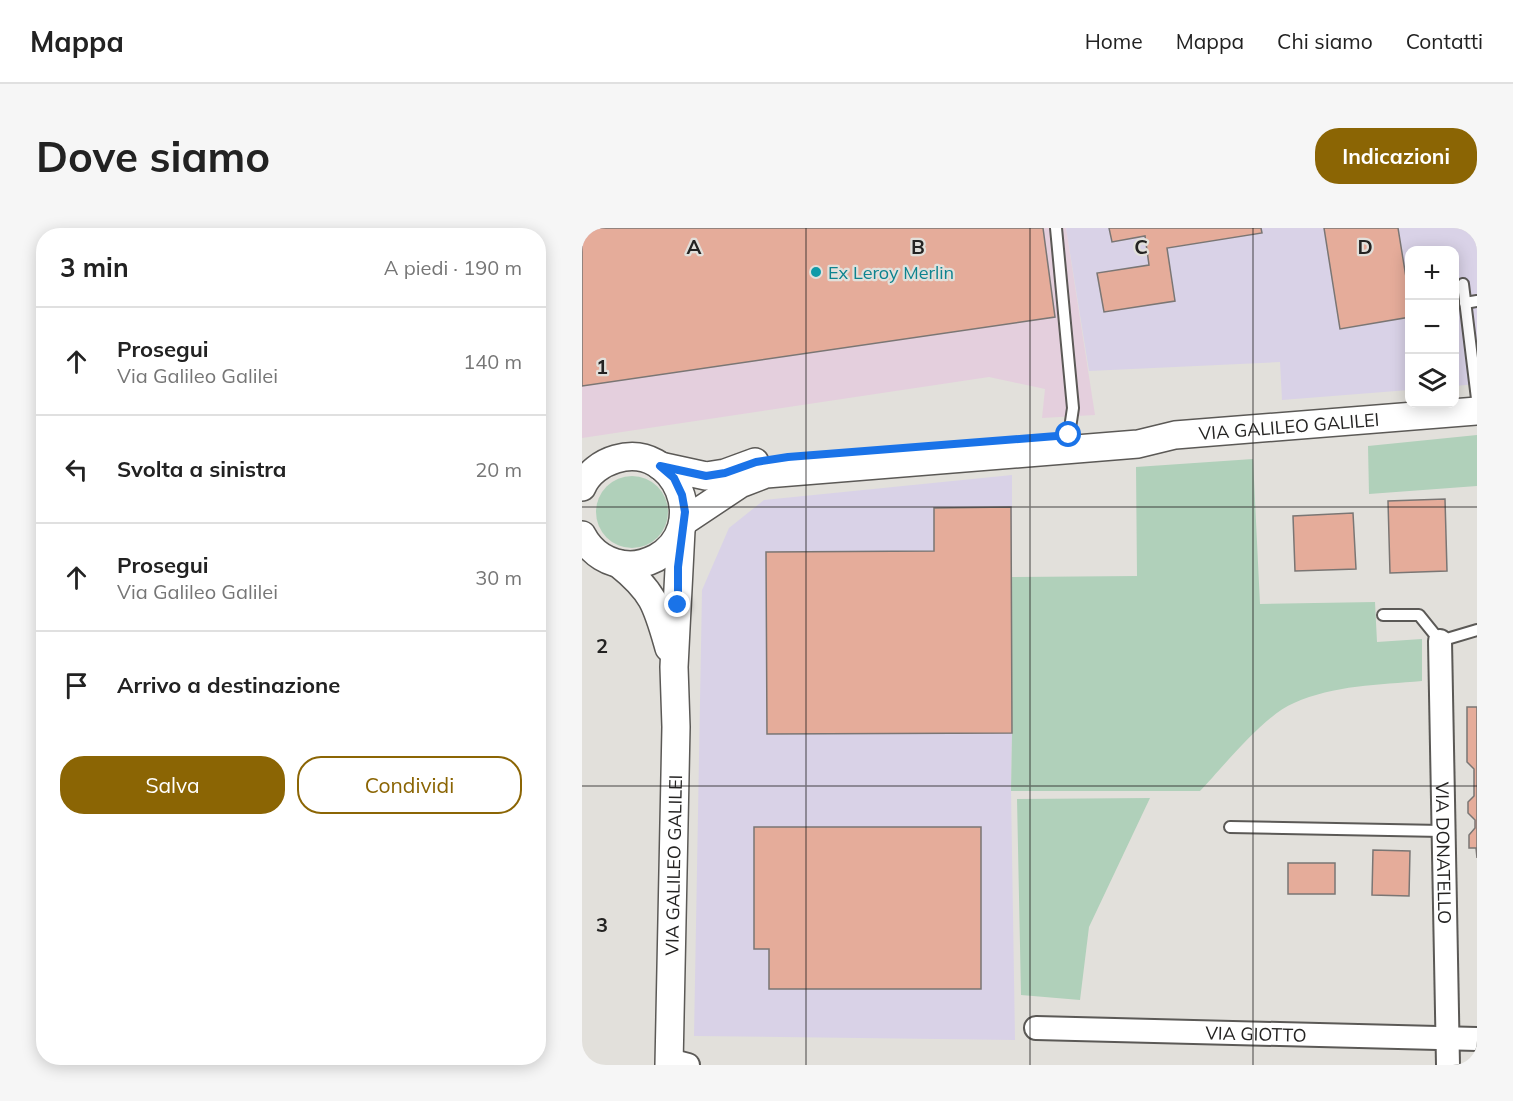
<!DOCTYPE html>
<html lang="it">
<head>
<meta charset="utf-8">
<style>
	:root { --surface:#fff; --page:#f6f6f6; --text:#222; --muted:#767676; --line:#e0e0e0; --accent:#8b6504 }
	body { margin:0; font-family:Mulish,sans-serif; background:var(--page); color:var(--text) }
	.controls { position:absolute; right:18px; top:18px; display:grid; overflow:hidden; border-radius:12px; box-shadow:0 3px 15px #0003 }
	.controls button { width:54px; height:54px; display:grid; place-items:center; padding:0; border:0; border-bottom:2px solid var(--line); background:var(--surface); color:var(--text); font:30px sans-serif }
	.stop { position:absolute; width:18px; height:18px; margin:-14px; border:4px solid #1a73e8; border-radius:50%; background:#fff }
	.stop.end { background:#1a73e8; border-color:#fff; box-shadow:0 2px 6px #0008 }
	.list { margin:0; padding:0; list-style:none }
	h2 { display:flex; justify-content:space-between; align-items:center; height:78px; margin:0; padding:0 24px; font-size:26px }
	h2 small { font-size:20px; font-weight:400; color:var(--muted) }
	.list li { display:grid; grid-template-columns:39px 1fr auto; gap:18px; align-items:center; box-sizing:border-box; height:108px; padding:0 24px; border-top:2px solid var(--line) }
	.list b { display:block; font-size:22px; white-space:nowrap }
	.list p { margin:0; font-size:20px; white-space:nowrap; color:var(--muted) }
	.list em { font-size:20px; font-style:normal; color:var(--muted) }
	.actions { display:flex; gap:12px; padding:18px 24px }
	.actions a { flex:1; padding:14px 0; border:2px solid var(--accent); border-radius:24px; text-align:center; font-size:21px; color:var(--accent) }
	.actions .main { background:var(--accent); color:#fff }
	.icon { flex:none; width:33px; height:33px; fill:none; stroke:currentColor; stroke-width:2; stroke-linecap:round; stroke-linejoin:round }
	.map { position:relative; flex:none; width:895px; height:837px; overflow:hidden; border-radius:24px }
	header { display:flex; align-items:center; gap:36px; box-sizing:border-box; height:84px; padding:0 30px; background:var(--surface); border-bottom:2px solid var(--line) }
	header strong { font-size:28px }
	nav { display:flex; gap:33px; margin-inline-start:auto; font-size:21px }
	.intro { display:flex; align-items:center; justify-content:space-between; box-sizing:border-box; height:144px; padding:0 36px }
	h1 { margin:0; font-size:42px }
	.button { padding:15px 27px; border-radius:24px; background:var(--accent); color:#fff; font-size:21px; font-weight:700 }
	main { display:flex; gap:36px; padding:0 36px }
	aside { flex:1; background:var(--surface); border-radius:24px; box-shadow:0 3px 15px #0003 }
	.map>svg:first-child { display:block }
</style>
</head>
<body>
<header>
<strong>Mappa</strong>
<nav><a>Home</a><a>Mappa</a><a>Chi siamo</a><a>Contatti</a></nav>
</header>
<div class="intro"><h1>Dove siamo</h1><a class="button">Indicazioni</a></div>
<main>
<aside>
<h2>3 min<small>A piedi · 190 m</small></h2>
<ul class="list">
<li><svg class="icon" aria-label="ahead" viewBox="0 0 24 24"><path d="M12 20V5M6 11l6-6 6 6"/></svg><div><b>Prosegui</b><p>Via Galileo Galilei</p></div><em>140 m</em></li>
<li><svg class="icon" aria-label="left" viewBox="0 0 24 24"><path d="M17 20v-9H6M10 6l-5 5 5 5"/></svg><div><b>Svolta a sinistra</b></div><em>20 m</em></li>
<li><svg class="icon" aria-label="ahead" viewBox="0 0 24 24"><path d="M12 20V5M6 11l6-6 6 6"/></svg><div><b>Prosegui</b><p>Via Galileo Galilei</p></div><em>30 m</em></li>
<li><svg class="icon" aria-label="arrive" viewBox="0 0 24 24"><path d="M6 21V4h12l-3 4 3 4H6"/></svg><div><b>Arrivo a destinazione</b></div></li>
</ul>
<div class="actions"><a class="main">Salva</a><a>Condividi</a></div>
</aside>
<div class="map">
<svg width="895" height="837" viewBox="0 0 895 837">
	<rect width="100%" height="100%" fill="#e2e0db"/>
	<polygon fill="#e4cfdd" points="0,0 484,0 513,187 460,190 463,161 407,149 0,210"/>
	<g fill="#d9d2e7">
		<polygon points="484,0 895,0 895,156 873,158 872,22 828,22 827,162 700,172 698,134 507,143"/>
		<polygon points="430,247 430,505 429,563 433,812 112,808 120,362 147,300 182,272"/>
	</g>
	<g fill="#b0d0ba">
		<polygon points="895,207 895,258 787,266 786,218"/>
		<path d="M671,231L678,376L793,374L795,414L840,411V453C797,457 752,457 712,475C681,488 642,538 618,563H429L430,505L429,349L555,348L554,239Z"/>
		<circle cx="50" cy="284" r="36"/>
		<polygon points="568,570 507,699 498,772 439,767 435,571"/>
	</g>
	<g fill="#e5ac9a" stroke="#7a7674" stroke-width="1.5">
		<polygon points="0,0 461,0 473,89 0,158"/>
		<polygon points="527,0 679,0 680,5 585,20 593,73 522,84 515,45 567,37 563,8 530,14"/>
		<polygon points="742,0 816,0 828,74 828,89 758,101"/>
		<polygon points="863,271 865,343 808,345 806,273"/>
		<polygon points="429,279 430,505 185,506 184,324 352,323 352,280"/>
		<polygon points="771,285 774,341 713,343 711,288"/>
		<polygon points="885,479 895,479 895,630 894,620 887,620 887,607 893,600 893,592 886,585 886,574 892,568 892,541 885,534"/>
		<polygon points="172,599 399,599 399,761 187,761 187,721 172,721"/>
		<polygon points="791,622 828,623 827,668 790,667"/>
		<rect x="706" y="635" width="47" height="31"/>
	</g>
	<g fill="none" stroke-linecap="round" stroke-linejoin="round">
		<g stroke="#5b5956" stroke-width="14">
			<g id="service">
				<polyline points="474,0 491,180 487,207"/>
				<polyline points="881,56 895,171"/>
				<polyline points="883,75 895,73"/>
				<polyline points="801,387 837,387 858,413 895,402"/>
				<polyline points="648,599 860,603"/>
			</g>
		</g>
		<g stroke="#5b5956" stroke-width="26">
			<g id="minor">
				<path id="s1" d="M858,413L866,837"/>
				<path id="s2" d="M454,800L895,811"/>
				<polyline points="87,832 106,837"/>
			</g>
		</g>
		<g stroke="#5b5956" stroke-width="30">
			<g id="tertiary">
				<polyline points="78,238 124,248 143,245 173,234"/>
				<path d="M0,259C6,245 20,235 34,231C94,213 129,300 74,330C66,334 57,337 48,337C27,336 10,326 0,307"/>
				<path id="s3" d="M101,294L158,256L184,246L556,216L593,207L895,183"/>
				<path d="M37,336C72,364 75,378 87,420"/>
				<path id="s4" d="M87,837L94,499L92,439L99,302"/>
			</g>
		</g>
		<use href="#service" stroke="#fff" stroke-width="10"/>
		<use href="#minor" stroke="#fff" stroke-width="22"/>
		<use href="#tertiary" stroke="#fff" stroke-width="27"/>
	</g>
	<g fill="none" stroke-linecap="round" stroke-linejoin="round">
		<polyline stroke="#1a73e8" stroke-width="8" points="96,377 96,339 103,284 100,267 92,250 78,238 124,248 143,245 174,234 206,229 487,207"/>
	</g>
	<path fill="none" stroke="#242322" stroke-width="1.5" stroke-opacity="0.55" d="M224,0V837M448,0V837M671,0V837M0,279H895M0,558H895"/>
	<circle fill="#0f9aa8" stroke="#e2e0db" stroke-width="2" cx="234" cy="44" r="6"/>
	<g text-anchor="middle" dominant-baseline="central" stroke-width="4.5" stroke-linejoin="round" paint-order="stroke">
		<g font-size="18" fill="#0d838f" stroke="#e2e0db" text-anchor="start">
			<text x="246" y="44">Ex Leroy Merlin</text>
		</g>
		<g font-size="18" fill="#242322" stroke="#e2e0db">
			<text stroke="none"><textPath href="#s3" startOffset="622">VIA GALILEO GALILEI</textPath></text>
			<text stroke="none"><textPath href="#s1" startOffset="212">VIA DONATELLO</textPath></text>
			<text stroke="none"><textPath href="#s4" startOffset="200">VIA GALILEO GALILEI</textPath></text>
			<text stroke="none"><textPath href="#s2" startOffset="220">VIA GIOTTO</textPath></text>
		</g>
	</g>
	<g font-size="20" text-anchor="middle" font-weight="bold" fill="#242322" stroke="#e2e0db" stroke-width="4.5" stroke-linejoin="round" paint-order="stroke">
		<text x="112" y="26">A</text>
		<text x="336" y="26">B</text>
		<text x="559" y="26">C</text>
		<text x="783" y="26">D</text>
		<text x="20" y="146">1</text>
		<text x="20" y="425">2</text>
		<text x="20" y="704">3</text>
	</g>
</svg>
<div class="controls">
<button>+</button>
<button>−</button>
<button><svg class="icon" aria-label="layers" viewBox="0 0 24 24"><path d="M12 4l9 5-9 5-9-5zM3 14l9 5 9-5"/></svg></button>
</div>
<div class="stop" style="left:487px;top:207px"></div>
<div class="stop end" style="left:96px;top:377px"></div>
</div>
</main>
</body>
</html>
